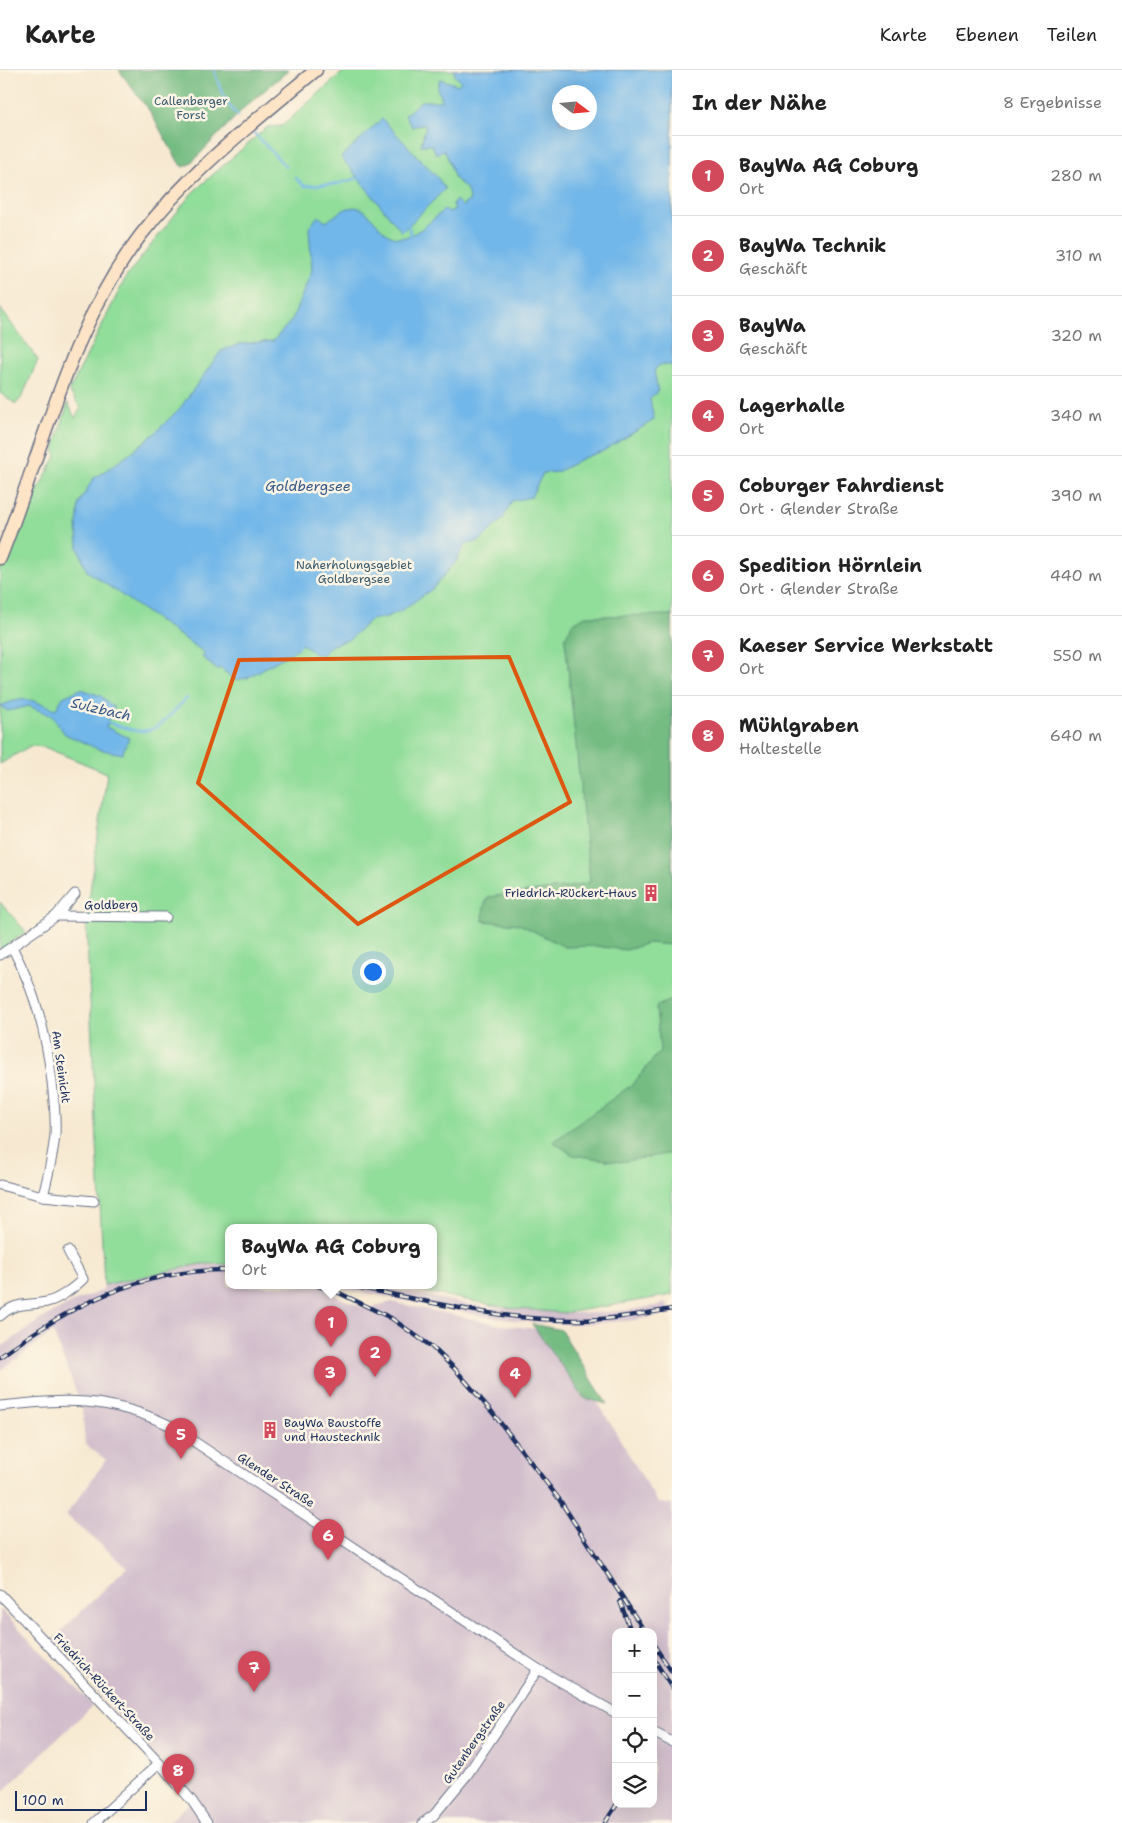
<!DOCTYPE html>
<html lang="de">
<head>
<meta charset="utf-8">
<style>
	:root { --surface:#fff; --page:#f2f2f2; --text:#222; --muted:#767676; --line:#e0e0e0; --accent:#d1495b }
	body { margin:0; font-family:"Shantell Sans",sans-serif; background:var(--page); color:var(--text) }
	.controls { position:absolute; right:15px; bottom:15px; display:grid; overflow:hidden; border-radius:10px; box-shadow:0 5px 20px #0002 }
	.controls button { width:45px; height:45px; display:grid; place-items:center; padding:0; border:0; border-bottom:1px solid var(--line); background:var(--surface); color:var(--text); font:25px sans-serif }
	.compass { position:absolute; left:552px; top:15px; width:45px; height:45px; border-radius:50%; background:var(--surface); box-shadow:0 5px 20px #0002; rotate:106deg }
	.scale { position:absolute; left:15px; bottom:12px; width:132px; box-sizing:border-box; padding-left:5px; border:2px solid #1b2f5e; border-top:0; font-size:14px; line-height:18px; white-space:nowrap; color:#1b2f5e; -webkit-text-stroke:4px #fcf5e5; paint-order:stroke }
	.you { position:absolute; left:372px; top:901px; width:18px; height:18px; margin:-12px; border:4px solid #fff; border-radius:50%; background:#1a73e8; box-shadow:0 0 0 8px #1a73e833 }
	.badge { display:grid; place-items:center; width:32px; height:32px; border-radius:50%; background:var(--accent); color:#fff; font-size:16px; font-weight:700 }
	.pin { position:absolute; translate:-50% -41px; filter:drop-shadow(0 1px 2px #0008) }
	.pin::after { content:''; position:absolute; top:26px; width:18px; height:15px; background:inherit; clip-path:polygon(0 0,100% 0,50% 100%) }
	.popup { position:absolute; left:225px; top:1154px; width:212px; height:65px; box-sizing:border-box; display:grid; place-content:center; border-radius:10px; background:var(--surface); filter:drop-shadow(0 1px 4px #0005); font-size:16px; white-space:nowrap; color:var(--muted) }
	.popup b { font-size:19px; color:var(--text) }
	.popup::after { content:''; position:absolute; left:50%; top:100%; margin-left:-10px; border:10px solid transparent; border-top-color:var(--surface) }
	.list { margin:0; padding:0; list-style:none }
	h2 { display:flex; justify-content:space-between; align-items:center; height:65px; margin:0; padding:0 20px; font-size:21px }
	h2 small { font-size:16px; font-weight:400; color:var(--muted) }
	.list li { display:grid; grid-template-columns:32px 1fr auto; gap:15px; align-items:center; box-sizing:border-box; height:80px; padding:0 20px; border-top:1px solid var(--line) }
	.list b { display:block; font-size:19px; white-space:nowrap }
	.list p { margin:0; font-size:16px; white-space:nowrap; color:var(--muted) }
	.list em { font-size:16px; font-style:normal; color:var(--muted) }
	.icon { flex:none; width:28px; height:28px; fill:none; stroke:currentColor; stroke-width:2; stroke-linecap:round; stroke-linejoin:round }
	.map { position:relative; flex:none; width:672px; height:1753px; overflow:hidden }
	header { display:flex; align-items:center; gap:30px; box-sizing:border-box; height:70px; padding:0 25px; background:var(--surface); border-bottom:1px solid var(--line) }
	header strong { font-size:24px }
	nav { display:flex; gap:28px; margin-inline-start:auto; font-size:18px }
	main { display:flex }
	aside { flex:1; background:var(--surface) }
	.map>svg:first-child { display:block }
</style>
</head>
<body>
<header>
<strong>Karte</strong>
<nav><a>Karte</a><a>Ebenen</a><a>Teilen</a></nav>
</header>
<main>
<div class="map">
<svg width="672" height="1753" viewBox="0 0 672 1753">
	<rect width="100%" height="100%" fill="#fcf5e5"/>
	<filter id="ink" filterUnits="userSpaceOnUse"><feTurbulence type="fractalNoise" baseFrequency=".02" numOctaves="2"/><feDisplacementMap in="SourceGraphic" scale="10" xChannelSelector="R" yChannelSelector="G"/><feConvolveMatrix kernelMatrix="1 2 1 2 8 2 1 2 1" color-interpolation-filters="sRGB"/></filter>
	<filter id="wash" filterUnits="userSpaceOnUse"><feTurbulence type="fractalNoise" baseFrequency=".0096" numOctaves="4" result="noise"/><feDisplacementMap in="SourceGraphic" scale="20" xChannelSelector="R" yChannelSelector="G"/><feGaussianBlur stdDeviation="1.12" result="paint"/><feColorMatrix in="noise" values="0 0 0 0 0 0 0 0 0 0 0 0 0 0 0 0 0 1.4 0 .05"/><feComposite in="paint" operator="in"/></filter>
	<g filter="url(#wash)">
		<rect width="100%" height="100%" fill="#f7e9d1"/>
		<g fill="#d1bdcc" fill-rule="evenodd">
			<path d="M200,1194L228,1196V1216H330L329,1223L366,1239L392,1232L501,1255L555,1261L658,1433L672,1434V1753H167L192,1731L53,1569L127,1497L66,1445L106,1390L85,1374L82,1337L53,1262L0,1301V1278L40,1250L73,1232L103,1220L104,1215ZM616,1562H653V1734H616Z"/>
			<polygon points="331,1216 376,1216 489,1238 508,1238 565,1243 595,1243 629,1240 660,1235 666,1233 671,1244 628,1251 574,1254 529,1252 489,1247"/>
			<polygon points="0,1539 93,1635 0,1724"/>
		</g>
		<g fill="#91dd9a" stroke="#56867c" fill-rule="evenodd">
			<path d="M345,0H672V1225L565,1243L508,1238L395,1216H434V1158H228V1194H200L104,1215L86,850L107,703L44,677L30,676L0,694V499L24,447L56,386L54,379L68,333L75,348L81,338L69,321L126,207L192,123L267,57L282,56ZM560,22H590V52H560Z"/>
			<polygon points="0,238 38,290 22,327 16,334 0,323"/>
			<polygon points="0,832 26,862 0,880"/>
		</g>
		<g fill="#74bc82" stroke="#487670">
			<polygon points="119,0 289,0 246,36 190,94 184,97 179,93 146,35 143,33"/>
			<polygon points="672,545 672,875 648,873 626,880 595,876 565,877 519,854 483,851 484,836 488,827 570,817 590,812 565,569 572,554 585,546"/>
			<polygon points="672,929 672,1083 620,1092 573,1085 553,1072 633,1014 660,981 656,937"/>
			<polygon points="532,1254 561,1260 607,1334 584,1328"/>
		</g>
		<g fill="#72b7e9" stroke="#4673a4" fill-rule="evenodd">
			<path d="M454,0H672V295H659L654,301L658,321L650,329L654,350L603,381L583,388L557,402L543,403L531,427L512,431L503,449L479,471L465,475L455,493L432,519L402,540L387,547L370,550L350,569L330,576L322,585L315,584L302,574L296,580L247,608L235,610L220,598L217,600L202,587L205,583L87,501L78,477L77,456L79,433L93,409L127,386L155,363L181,337L221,281L240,274L273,271L292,250L312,200L309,158L318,146L326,152C332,148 339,142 346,139C375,127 377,181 411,165C424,159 434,148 445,139L449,142L455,139L453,134L456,130L462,136L470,130L466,118L455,109L446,83L443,80L436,84L432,75H421L426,55L424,54L412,57L405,45L421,31H441V26L437,19L440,9L458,15L461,11L455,6ZM590,22V52H560V22Z"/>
			<polygon points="382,49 437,107 445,119 402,162 341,87"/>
			<path d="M81,619L101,626L114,638L106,657L129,668L122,684L98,679L65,664L52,646L29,636L8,641L0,636C27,625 30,630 56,639L63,627Z"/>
		</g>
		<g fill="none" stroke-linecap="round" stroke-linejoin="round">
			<g stroke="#72b7e9" stroke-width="2.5">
				<path d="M214,0C220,19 224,31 238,46"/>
				<polyline points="254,63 286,97"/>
				<polyline points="296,108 304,116 336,114 359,108"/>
				<polyline points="408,154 412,168"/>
				<path d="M104,652C116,654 127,660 139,661C159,663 174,640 187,628"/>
			</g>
		</g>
	</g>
	<g filter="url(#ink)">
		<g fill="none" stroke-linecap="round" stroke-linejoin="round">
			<g stroke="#687086" stroke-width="11">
				<g id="street">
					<polyline points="56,846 166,847"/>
					<path d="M12,877C35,921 46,962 52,1012C54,1029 56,1048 55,1065C53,1086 48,1106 43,1126"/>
					<polyline points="0,885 56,846 75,824"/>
					<polyline points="0,1115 43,1126 94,1131"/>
					<path d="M0,1246C17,1231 26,1236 47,1232C59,1229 74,1218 83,1209L68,1181"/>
					<path d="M0,1336C66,1329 107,1326 169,1355L538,1599L616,1643"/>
					<polyline points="0,1524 159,1693 192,1731 207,1753"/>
					<polyline points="653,1662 672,1672"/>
					<polyline points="94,1753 159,1693"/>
					<polyline points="423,1753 434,1745 467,1705 538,1599"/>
				</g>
			</g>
			<g stroke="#687086" stroke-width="15">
				<path id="secondary" d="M0,488C43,380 68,261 140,166C189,102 254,52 316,0"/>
			</g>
			<use href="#street" stroke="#fff" stroke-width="9"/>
			<use href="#secondary" stroke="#fee4c6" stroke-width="12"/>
			<g stroke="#1b2f5e" stroke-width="4.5">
				<g id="rail">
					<polyline points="318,1216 333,1220 391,1248 432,1277 455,1299 492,1342 559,1429 645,1562"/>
					<path d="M352,1216C425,1231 503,1251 578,1250C610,1250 641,1244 672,1239"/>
					<path d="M0,1287C68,1236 141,1199 228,1200"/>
					<polyline points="620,1531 631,1562"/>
					<polyline points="653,1574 672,1602"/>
					<polyline points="653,1588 672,1618"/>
					<polyline points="605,1753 617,1734"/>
				</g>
			</g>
			<use href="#rail" stroke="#fcf5e5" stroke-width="2.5" stroke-dasharray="8" stroke-linecap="butt"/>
		</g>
	</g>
	<path fill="none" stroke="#de5710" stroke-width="4" stroke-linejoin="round" d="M509,587L570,732L358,854L198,713L239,590Z"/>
	<defs>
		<g id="building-bare" transform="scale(1.35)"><path d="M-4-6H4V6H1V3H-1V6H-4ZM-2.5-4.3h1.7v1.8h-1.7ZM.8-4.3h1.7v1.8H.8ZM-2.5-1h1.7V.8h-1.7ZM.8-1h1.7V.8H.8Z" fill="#d1495b" stroke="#fcf5e5" stroke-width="2.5" paint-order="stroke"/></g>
	</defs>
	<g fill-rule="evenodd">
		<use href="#building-bare" x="651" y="823"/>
		<use href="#building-bare" x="270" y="1360"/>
	</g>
	<g text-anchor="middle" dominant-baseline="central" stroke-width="5" stroke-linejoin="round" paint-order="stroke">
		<g font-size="12" fill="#385a6d" stroke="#fcf5e5">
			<text x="191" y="31">Callenberger<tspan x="191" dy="14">Forst</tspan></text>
			<text x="354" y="495">Naherholungsgebiet<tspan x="354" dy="14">Goldbergsee</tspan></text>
		</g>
		<g font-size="12" fill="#1b2f5e" stroke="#fcf5e5" text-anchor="end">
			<text x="637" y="823">Friedrich-Rückert-Haus</text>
			<text x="284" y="1353" text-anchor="start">BayWa Baustoffe<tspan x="284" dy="14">und Haustechnik</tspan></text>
		</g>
		<g font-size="12" fill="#1b2f5e" stroke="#fcf5e5">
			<text transform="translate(111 835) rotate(-1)">Goldberg</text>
			<text transform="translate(61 997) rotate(82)">Am Steinicht</text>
			<text transform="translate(276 1410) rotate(33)">Glender Straße</text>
			<text transform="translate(104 1617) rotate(47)">Friedrich-Rückert-Straße</text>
			<text transform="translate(474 1672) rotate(-55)">Gutenbergstraße</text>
		</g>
		<g font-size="14" font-style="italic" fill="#355888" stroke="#fcf5e5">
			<text x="308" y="416">Goldbergsee</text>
			<text transform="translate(101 639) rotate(13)">Sulzbach</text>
		</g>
	</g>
</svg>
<div class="controls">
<button>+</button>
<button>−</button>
<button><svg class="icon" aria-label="locate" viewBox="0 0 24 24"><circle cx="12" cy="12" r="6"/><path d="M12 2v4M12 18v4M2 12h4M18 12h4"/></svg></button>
<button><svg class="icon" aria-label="layers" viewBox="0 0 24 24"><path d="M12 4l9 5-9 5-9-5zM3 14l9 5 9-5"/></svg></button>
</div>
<svg class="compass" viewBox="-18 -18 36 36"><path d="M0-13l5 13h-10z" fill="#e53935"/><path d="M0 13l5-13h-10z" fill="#767676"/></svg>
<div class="scale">100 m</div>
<div class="you"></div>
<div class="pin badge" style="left:331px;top:1277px">1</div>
<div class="popup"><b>BayWa AG Coburg</b>Ort</div>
<div class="pin badge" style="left:375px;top:1307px">2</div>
<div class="pin badge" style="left:330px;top:1327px">3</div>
<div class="pin badge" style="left:515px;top:1328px">4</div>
<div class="pin badge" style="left:181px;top:1389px">5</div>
<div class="pin badge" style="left:328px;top:1490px">6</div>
<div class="pin badge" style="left:254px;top:1622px">7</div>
<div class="pin badge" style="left:178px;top:1725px">8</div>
</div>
<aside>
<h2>In der Nähe<small>8 Ergebnisse</small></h2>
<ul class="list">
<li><span class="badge">1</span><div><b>BayWa AG Coburg</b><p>Ort</p></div><em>280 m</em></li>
<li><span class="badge">2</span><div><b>BayWa Technik</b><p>Geschäft</p></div><em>310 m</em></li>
<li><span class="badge">3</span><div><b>BayWa</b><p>Geschäft</p></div><em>320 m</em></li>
<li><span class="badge">4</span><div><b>Lagerhalle</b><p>Ort</p></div><em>340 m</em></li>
<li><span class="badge">5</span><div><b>Coburger Fahrdienst</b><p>Ort · Glender Straße</p></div><em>390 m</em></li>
<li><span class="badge">6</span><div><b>Spedition Hörnlein</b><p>Ort · Glender Straße</p></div><em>440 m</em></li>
<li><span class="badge">7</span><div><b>Kaeser Service Werkstatt</b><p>Ort</p></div><em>550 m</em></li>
<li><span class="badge">8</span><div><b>Mühlgraben</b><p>Haltestelle</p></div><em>640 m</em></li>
</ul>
</aside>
</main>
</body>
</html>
